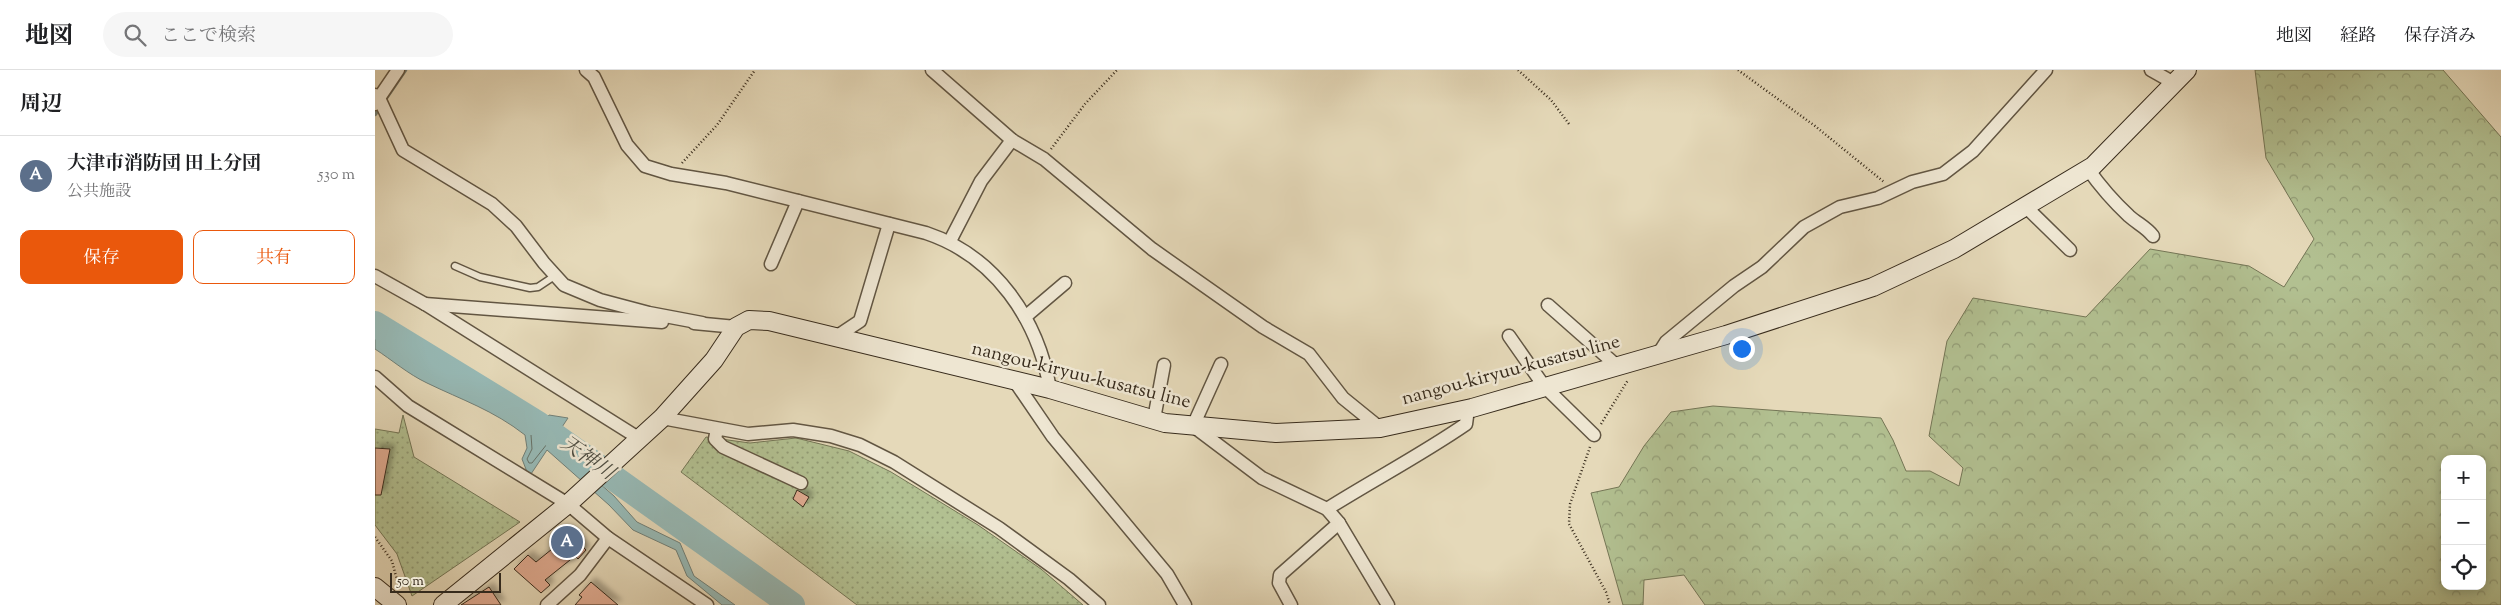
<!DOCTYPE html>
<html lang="ja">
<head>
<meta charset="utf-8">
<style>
	:root { --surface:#fff; --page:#f6f6f6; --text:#202124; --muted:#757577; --line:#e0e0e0; --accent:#ea580c }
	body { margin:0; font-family:"Sorts Mill Goudy","Noto Serif JP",serif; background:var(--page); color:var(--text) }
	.controls { position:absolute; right:15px; bottom:15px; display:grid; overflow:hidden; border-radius:10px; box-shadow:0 2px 12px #0003 }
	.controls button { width:45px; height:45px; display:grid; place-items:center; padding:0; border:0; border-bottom:1px solid var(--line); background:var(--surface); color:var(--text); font:25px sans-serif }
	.scale { position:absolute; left:15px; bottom:12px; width:111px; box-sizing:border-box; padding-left:5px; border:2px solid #372b1c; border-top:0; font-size:14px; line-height:18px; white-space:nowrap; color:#372b1c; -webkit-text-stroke:4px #eee6d2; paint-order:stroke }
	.you { position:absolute; left:1366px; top:278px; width:18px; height:18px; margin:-12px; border:4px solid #fff; border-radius:50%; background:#1a73e8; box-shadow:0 0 0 8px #1a73e833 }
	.badge { display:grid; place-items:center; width:32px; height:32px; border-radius:50%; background:var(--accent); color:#fff; font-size:16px; font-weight:700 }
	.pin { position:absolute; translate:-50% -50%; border:2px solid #fff; box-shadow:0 1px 5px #0006 }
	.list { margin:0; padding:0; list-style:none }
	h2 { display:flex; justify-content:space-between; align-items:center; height:65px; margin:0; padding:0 20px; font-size:21px }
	h2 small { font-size:16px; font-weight:400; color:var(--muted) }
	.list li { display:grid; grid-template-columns:32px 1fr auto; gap:15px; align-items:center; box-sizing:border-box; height:80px; padding:0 20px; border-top:1px solid var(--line) }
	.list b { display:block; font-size:19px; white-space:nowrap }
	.list p { margin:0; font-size:16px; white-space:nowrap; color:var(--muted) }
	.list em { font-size:16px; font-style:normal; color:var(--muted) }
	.actions { display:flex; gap:10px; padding:15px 20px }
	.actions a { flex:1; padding:11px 0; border:1px solid var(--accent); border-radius:10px; text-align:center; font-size:18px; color:var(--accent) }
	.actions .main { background:var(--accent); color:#fff }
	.icon { flex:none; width:28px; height:28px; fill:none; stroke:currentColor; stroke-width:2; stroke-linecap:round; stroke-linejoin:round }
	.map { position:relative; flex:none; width:2126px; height:535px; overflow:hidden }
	header { display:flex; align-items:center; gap:30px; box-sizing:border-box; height:70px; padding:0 25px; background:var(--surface); border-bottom:1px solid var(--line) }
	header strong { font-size:24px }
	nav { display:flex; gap:28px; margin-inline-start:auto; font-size:18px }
	.search { width:350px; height:45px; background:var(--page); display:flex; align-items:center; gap:12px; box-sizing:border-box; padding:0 18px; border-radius:28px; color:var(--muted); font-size:19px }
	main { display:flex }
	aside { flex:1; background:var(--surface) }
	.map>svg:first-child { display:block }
</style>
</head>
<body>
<header>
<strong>地図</strong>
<div class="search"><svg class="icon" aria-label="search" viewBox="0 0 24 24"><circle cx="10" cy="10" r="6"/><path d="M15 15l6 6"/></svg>ここで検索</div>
<nav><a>地図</a><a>経路</a><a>保存済み</a></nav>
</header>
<main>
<aside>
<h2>周辺<small></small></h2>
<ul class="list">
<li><span class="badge" style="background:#5c6f8a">A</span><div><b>大津市消防団 田上分団</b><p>公共施設</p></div><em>530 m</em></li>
</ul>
<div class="actions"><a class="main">保存</a><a>共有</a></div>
</aside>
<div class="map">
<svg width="2126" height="535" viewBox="0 0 2126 535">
	<defs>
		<pattern id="forest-crowns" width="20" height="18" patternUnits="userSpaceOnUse" patternTransform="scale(1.25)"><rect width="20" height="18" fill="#b2c091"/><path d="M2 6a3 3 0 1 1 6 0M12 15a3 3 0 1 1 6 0" fill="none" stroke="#929c76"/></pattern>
		<pattern id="park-dots" width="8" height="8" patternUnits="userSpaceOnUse" patternTransform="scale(1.25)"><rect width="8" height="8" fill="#b2c091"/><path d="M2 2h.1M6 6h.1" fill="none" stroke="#929c76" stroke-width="1.8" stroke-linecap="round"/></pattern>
		<filter id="shadow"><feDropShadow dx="4.5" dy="-4.5" stdDeviation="2.5" flood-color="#0004"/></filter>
	</defs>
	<rect width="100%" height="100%" fill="#e5d9b9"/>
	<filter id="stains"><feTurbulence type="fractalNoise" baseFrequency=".004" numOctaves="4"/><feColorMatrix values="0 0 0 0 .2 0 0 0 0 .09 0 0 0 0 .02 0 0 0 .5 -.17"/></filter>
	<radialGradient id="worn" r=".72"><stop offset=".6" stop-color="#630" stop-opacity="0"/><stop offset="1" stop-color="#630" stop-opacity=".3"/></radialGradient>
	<path fill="url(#forest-crowns)" stroke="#747656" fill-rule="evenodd" d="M1880,0H2068L2126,67V535H1330L1309,505L1269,510L1268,535H1248L1216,423L1244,417L1269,376L1296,342L1338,336L1506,348L1518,370L1531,401H1555L1584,416L1588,398L1554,366L1572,271L1598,228L1711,247L1775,179L1874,196L1909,217L1939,169L1891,88ZM2070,389H2107V516H2070Z"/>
	<g fill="url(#park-dots)" stroke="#747656">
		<polygon points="28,345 39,387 145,452 37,526 22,484 0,455 0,359 24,363"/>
		<polygon points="331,367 375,373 421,368 474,381 516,402 603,455 666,499 708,535 482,535 306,402"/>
	</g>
	<path fill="#97b9b5" stroke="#718078" d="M0,248L9,254L5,265L44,294L97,319L122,338L162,359L174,345L193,348L177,372L239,426L262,452L305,473L319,506L360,535H347L312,506L301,480L258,460L234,435L172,380L154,407L147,389L152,378L150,365C118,340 87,330 52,313C33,304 17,290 0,279Z"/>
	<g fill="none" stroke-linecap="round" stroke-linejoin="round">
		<polygon stroke="#677268" stroke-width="1" points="175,351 181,352 182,355 172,374 157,393 154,393 152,389 157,379 156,365 165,363"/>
		<polyline stroke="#718078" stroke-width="4.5" points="0,44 30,0"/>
		<polyline stroke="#97b9b5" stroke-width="26" points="0,254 163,354 417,535"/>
	</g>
	<g fill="#e1ac92" stroke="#372b1c" filter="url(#shadow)">
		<polygon points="0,378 15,379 6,425 0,425"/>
		<polygon points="422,420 434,427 428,437 418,429"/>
		<polygon points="192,460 211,480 203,489 200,486 170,510 175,515 166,523 139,499 153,485 161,492 182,475 179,473"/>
		<polygon points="216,512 243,535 200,535 207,527 204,525"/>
		<polygon points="114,517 126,535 86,535"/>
	</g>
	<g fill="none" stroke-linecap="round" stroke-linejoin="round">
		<g stroke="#625643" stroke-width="9">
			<polyline id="service" points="80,196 105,207 155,218 163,217 181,205"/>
		</g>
		<g stroke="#625643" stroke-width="15">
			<g id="minor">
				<path d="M211,0L219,7L252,75L270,96L296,104L351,113L551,163C620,186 663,249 675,319"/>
				<polyline points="557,0 637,70 669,89 777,179 888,257 934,284 968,328 1005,358"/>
				<polyline points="1776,0 1799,13"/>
				<polyline points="0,25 4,28 28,80 117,134 141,156 169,193 189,215 225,230 274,243 327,253"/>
				<polyline points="0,34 23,0"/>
				<path d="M1713,99C1725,116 1739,132 1754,146C1763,154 1771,157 1778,166"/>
				<polyline points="1650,136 1695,180"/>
				<polyline points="575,171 606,111 637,70"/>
				<polyline points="396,194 423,131"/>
				<polyline points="0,206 50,234 265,369"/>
				<polyline points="50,234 287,252"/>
				<polyline points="1173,235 1241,295"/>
				<polyline points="650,247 690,213"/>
				<polyline points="319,253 361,257"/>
				<polyline points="1134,266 1169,316 1219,365"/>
				<polyline points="461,267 485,251 514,154"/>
				<polyline points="1284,283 1291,272 1359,216 1387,197 1429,157 1465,137 1503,128 1537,112 1568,104 1598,81 1671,0"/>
				<polyline points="846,294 818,356 887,408 952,439 964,453 1013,535"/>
				<polyline points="0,307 33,336 193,434 233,468 332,535"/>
				<polyline points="639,310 678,367 792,504 810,535"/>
				<polyline points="287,348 373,364 418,360 456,366 485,375 519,392 624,458 694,509 724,535"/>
				<polyline points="779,349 789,295"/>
				<polyline points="342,359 340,369 348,377 426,413"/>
				<path d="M952,439C998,410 1046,385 1091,354L1093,339"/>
				<polyline points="172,535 205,505 233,468"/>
				<polyline points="916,535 904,513 905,505 964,453"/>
			</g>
		</g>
		<g stroke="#372b1c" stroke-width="20">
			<g id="secondary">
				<polyline points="0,517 22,535"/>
				<polyline points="68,535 193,434 287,348 339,290 361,257 374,250 394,251 675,319 790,353 901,363 1005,358 1097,338 1351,265 1498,217 1579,179 1718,96 1812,0"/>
			</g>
		</g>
		<g stroke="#372b1c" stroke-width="2.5" stroke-dasharray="1 2.5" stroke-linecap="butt">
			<polyline points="1143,0 1176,30 1194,54"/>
			<polyline points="1363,0 1440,56 1509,112"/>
			<polyline points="676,79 710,34 742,0"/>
			<polyline points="307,93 342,55 380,0"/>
			<polyline points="1226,354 1253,310"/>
			<polyline points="1215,377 1195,434 1194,454 1231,522 1235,535"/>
			<polyline points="0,467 17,491 23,514"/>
		</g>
		<use href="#service" stroke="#eee6d2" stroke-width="6"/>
		<use href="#minor" stroke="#eee6d2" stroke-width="12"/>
		<use href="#secondary" stroke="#eee6d2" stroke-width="18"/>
	</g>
	<g text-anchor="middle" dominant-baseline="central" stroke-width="5" stroke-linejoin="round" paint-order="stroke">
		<g font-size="19" fill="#372b1c" stroke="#eee6d2">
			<text transform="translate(1136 301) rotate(-15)">nangou-kiryuu-kusatsu line</text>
			<text transform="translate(706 306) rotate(14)">nangou-kiryuu-kusatsu line</text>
		</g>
		<g font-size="20" font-style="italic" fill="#4f4e42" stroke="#eee6d2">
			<text transform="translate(212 389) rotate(35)">天神川</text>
		</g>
	</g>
	<rect width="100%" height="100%" filter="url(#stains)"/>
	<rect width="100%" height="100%" fill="url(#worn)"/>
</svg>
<div class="controls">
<button>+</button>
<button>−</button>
<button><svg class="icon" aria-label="locate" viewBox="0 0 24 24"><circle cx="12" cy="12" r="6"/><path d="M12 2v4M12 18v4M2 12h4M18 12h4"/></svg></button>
</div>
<div class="scale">50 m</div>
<div class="you"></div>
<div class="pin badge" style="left:192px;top:472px;background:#5c6f8a">A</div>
</div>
</main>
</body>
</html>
